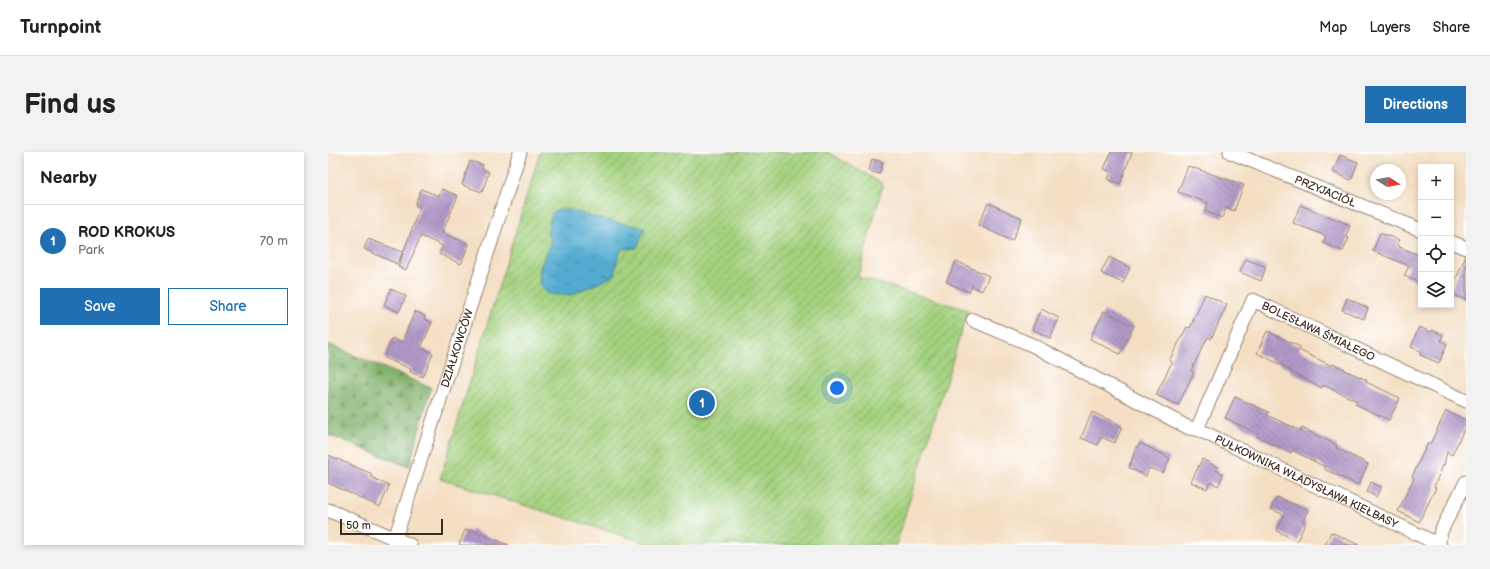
<!DOCTYPE html>
<html lang="en">
<head>
<meta charset="utf-8">
<style>
	:root { --surface:#fff; --page:#f2f2f2; --text:#222; --muted:#767676; --line:#e0e0e0; --accent:#1f6fb2 }
	body { margin:0; font-family:"Balsamiq Sans",sans-serif; background:var(--page); color:var(--text) }
	.controls { position:absolute; right:12px; top:12px; display:grid; overflow:hidden; border-radius:0px; box-shadow:0 2px 6px #0003 }
	.controls button { width:36px; height:36px; display:grid; place-items:center; padding:0; border:0; border-bottom:1px solid var(--line); background:var(--surface); color:var(--text); font:20px sans-serif }
	.compass { position:absolute; left:1042px; top:12px; width:36px; height:36px; border-radius:50%; background:var(--surface); box-shadow:0 2px 6px #0003; rotate:101deg }
	.scale { position:absolute; left:12px; bottom:10px; width:103px; box-sizing:border-box; padding-left:4px; border:2px solid #3b2a1e; border-top:0; font-size:11px; line-height:14px; white-space:nowrap; color:#3b2a1e; -webkit-text-stroke:3px #fff; paint-order:stroke }
	.you { position:absolute; left:509px; top:236px; width:14px; height:14px; margin:-10px; border:3px solid #fff; border-radius:50%; background:#1a73e8; box-shadow:0 0 0 6px #1a73e833 }
	.badge { display:grid; place-items:center; width:26px; height:26px; border-radius:50%; background:var(--accent); color:#fff; font-size:13px; font-weight:700 }
	.pin { position:absolute; translate:-50% -50%; border:2px solid #fff; box-shadow:0 1px 4px #0006 }
	.list { margin:0; padding:0; list-style:none }
	h2 { display:flex; justify-content:space-between; align-items:center; height:52px; margin:0; padding:0 16px; font-size:17px }
	h2 small { font-size:13px; font-weight:400; color:var(--muted) }
	.list li { display:grid; grid-template-columns:26px 1fr auto; gap:12px; align-items:center; box-sizing:border-box; height:72px; padding:0 16px; border-top:1px solid var(--line) }
	.list b { display:block; font-size:15px; white-space:nowrap }
	.list p { margin:0; font-size:13px; white-space:nowrap; color:var(--muted) }
	.list em { font-size:13px; font-style:normal; color:var(--muted) }
	.actions { display:flex; gap:8px; padding:12px 16px }
	.actions a { flex:1; padding:9px 0; border:1px solid var(--accent); border-radius:0px; text-align:center; font-size:14px; color:var(--accent) }
	.actions .main { background:var(--accent); color:#fff }
	.icon { flex:none; width:22px; height:22px; fill:none; stroke:currentColor; stroke-width:2; stroke-linecap:round; stroke-linejoin:round }
	.map { position:relative; flex:none; width:1138px; height:393px; overflow:hidden; border-radius:0px }
	header { display:flex; align-items:center; gap:24px; box-sizing:border-box; height:56px; padding:0 20px; background:var(--surface); border-bottom:1px solid var(--line) }
	header strong { font-size:19px }
	nav { display:flex; gap:22px; margin-inline-start:auto; font-size:14px }
	.intro { display:flex; align-items:center; justify-content:space-between; box-sizing:border-box; height:96px; padding:0 24px }
	h1 { margin:0; font-size:28px }
	.button { padding:10px 18px; border-radius:0px; background:var(--accent); color:#fff; font-size:14px; font-weight:700 }
	main { display:flex; gap:24px; padding:0 24px }
	aside { flex:1; background:var(--surface); border-radius:0px; box-shadow:0 2px 6px #0003 }
	.map>svg:first-child { display:block }
</style>
</head>
<body>
<header>
<strong>Turnpoint</strong>
<nav><a>Map</a><a>Layers</a><a>Share</a></nav>
</header>
<div class="intro"><h1>Find us</h1><a class="button">Directions</a></div>
<main>
<aside>
<h2>Nearby<small></small></h2>
<ul class="list">
<li><span class="badge">1</span><div><b>ROD KROKUS</b><p>Park</p></div><em>70 m</em></li>
</ul>
<div class="actions"><a class="main">Save</a><a>Share</a></div>
</aside>
<div class="map">
<svg width="1138" height="393" viewBox="0 0 1138 393">
	<defs>
		<pattern id="forest-firs" width="22" height="20" patternUnits="userSpaceOnUse"><rect width="22" height="20" fill="#82b36d"/><path d="M5 1l3.5 6h-7zM16 11l3.5 6h-7z" fill="#6c9259"/></pattern>
		<pattern id="garden-furrows" width="10" height="10" patternUnits="userSpaceOnUse"><rect width="10" height="10" fill="#a3d17e"/><path d="M-1 1l2-2M0 10L10 0M9 11l2-2" fill="none" stroke="#86aa67"/></pattern>
		<pattern id="water-ripples" width="26" height="14" patternUnits="userSpaceOnUse"><rect width="26" height="14" fill="#52acd0"/><path d="M2 4q2-2 4 0t4 0M15 11q2-2 4 0t4 0" fill="none" stroke="#458ca8"/></pattern>
		<pattern id="building-back-hatch" width="6" height="6" patternUnits="userSpaceOnUse"><rect width="6" height="6" fill="#b199c9"/><path d="M-1 5l2 2M0 0l6 6M5-1l2 2" fill="none" stroke="#917da3"/></pattern>
	</defs>
	<rect width="100%" height="100%" fill="#fff"/>
	<filter id="ink" filterUnits="userSpaceOnUse"><feTurbulence type="fractalNoise" baseFrequency=".025" numOctaves="2"/><feDisplacementMap in="SourceGraphic" scale="8" xChannelSelector="R" yChannelSelector="G"/><feConvolveMatrix kernelMatrix="1 2 1 2 8 2 1 2 1" color-interpolation-filters="sRGB"/></filter>
	<filter id="wash" filterUnits="userSpaceOnUse"><feTurbulence type="fractalNoise" baseFrequency=".012" numOctaves="4" result="noise"/><feDisplacementMap in="SourceGraphic" scale="16" xChannelSelector="R" yChannelSelector="G"/><feGaussianBlur stdDeviation="0.9" result="paint"/><feColorMatrix in="noise" values="0 0 0 0 0 0 0 0 0 0 0 0 0 0 0 0 0 1.4 0 .05"/><feComposite in="paint" operator="in"/></filter>
	<g filter="url(#wash)">
		<rect width="100%" height="100%" fill="#f4dfc4"/>
		<polygon fill="url(#forest-firs)" stroke="#5e6e46" points="0,192 103,236 81,315 0,283"/>
		<polygon fill="url(#garden-furrows)" stroke="#6f7e4e" points="212,0 499,0 555,32 530,125 640,158 568,393 325,393 112,327"/>
		<polygon fill="url(#water-ripples)" stroke="#466b77" points="232,57 243,58 265,65 317,76 309,96 294,97 289,108 287,123 273,130 242,143 228,143 218,141 211,132 212,116 223,89 219,81 224,61"/>
		<g id="blocks">
			<g fill="url(#building-back-hatch)">
				<polygon points="783,0 804,0 792,32 780,27 783,20 776,17"/>
				<polygon points="1012,3 1030,10 1023,28 1005,20"/>
				<polygon points="544,7 555,10 551,22 541,19"/>
				<polygon points="142,9 155,13 154,17 161,20 154,40 134,33"/>
				<polygon points="860,14 916,33 906,59 898,56 894,66 877,59 880,51 850,40"/>
				<polygon points="93,37 111,44 114,37 130,44 114,81 141,92 133,112 111,102 115,94 93,84 78,118 70,115 92,55 87,53"/>
				<polygon points="660,51 694,66 684,89 650,73"/>
				<polygon points="972,53 1022,73 1018,84 1021,86 1015,99 995,91 998,84 965,71"/>
				<polygon points="1052,81 1071,88 1069,94 1093,104 1093,131 1076,124 1081,114 1045,99"/>
				<polygon points="40,87 75,100 69,112 36,97"/>
				<polygon points="1138,104 1138,148 1123,142 1123,138"/>
				<polygon points="781,105 802,116 795,131 773,121"/>
				<polygon points="918,107 938,115 933,129 912,120"/>
				<polygon points="628,109 661,124 654,139 644,134 641,140 618,130"/>
				<polygon points="63,137 78,144 71,160 56,153"/>
				<polygon points="877,142 899,153 883,187 880,185 874,196 863,219 866,220 850,253 828,243 844,210 841,209 859,175 862,176"/>
				<polygon points="1019,146 1040,156 1036,167 1014,158"/>
				<polygon points="713,157 731,166 722,186 704,177"/>
				<polygon points="87,159 97,164 96,167 104,170 93,196 105,201 95,225 82,220 83,217 56,206 64,186 74,190"/>
				<polygon points="776,159 806,174 792,202 762,187"/>
				<polygon points="1091,175 1103,180 1104,178 1115,183 1113,189 1119,192 1111,211 1092,203 1093,199 1083,195"/>
				<polygon points="939,179 972,195 971,198 1004,214 1005,212 1017,217 1016,218 1039,228 1038,230 1072,246 1061,268 1027,252 1029,249 995,233 994,236 961,219 962,217 929,201"/>
				<polygon points="907,245 941,260 939,263 973,279 974,276 1009,293 1008,296 1040,312 1030,333 996,317 997,315 964,298 963,301 929,284 930,282 897,266"/>
				<polygon points="1118,259 1138,268 1138,273 1124,303 1119,300 1116,313 1115,313 1106,335 1108,336 1091,370 1070,359 1086,326 1084,325 1089,314 1100,291 1102,292"/>
				<polygon points="764,260 786,270 786,271 794,275 787,291 773,285 770,293 753,286"/>
				<polygon points="812,291 842,306 835,321 821,316 818,324 801,316 808,296"/>
				<polygon points="0,303 44,322 43,325 61,334 52,355 0,331"/>
				<polygon points="874,307 889,315 888,318 895,322 890,334 882,330 879,337 863,330"/>
				<polygon points="1043,330 1053,335 1048,345 1039,340"/>
				<polygon points="949,345 980,358 975,369 978,370 969,389 949,379 956,363 943,357"/>
				<polygon points="137,378 143,380 144,378 181,393 131,393"/>
				<polygon points="1003,380 1031,393 997,393"/>
			</g>
		</g>
	</g>
	<g filter="url(#ink)">
		<use href="#blocks" fill-opacity="0" stroke="#988471" stroke-width="1"/>
		<g fill="none" stroke-linecap="round" stroke-linejoin="round">
			<g stroke="#988471" stroke-width="15">
				<g id="minor">
					<path id="s1" d="M902,0L1093,78"/>
					<polyline points="1123,90 1138,96"/>
					<path id="s2" d="M645,168L704,193L861,276L869,277L1112,393"/>
					<path id="s3" d="M869,277L925,148L1138,249"/>
					<polyline points="0,358 82,393"/>
					<path id="s4" d="M65,393L192,0"/>
					<polyline points="1110,393 1113,379 1138,330"/>
				</g>
			</g>
			<use href="#minor" stroke="#fff" stroke-width="13"/>
		</g>
	</g>
	<g text-anchor="middle" dominant-baseline="central" stroke-width="4" stroke-linejoin="round" paint-order="stroke">
		<g font-size="11" fill="#3b2a1e" stroke="#fff">
			<text stroke="none"><textPath href="#s1" startOffset="103">PRZYJACIÓŁ</textPath></text>
			<text stroke="none"><textPath href="#s3" startOffset="213">BOLESŁAWA ŚMIAŁEGO</textPath></text>
			<text stroke="none"><textPath href="#s4" startOffset="207">DZIAŁKOWCÓW</textPath></text>
			<text stroke="none"><textPath href="#s2" startOffset="371">PUŁKOWNIKA WŁADYSŁAWA KIEŁBASY</textPath></text>
		</g>
	</g>
</svg>
<div class="controls">
<button>+</button>
<button>−</button>
<button><svg class="icon" aria-label="locate" viewBox="0 0 24 24"><circle cx="12" cy="12" r="6"/><path d="M12 2v4M12 18v4M2 12h4M18 12h4"/></svg></button>
<button><svg class="icon" aria-label="layers" viewBox="0 0 24 24"><path d="M12 4l9 5-9 5-9-5zM3 14l9 5 9-5"/></svg></button>
</div>
<svg class="compass" viewBox="-18 -18 36 36"><path d="M0-13l5 13h-10z" fill="#e53935"/><path d="M0 13l5-13h-10z" fill="#767676"/></svg>
<div class="scale">50 m</div>
<div class="you"></div>
<div class="pin badge" style="left:374px;top:251px">1</div>
</div>
</main>
</body>
</html>
